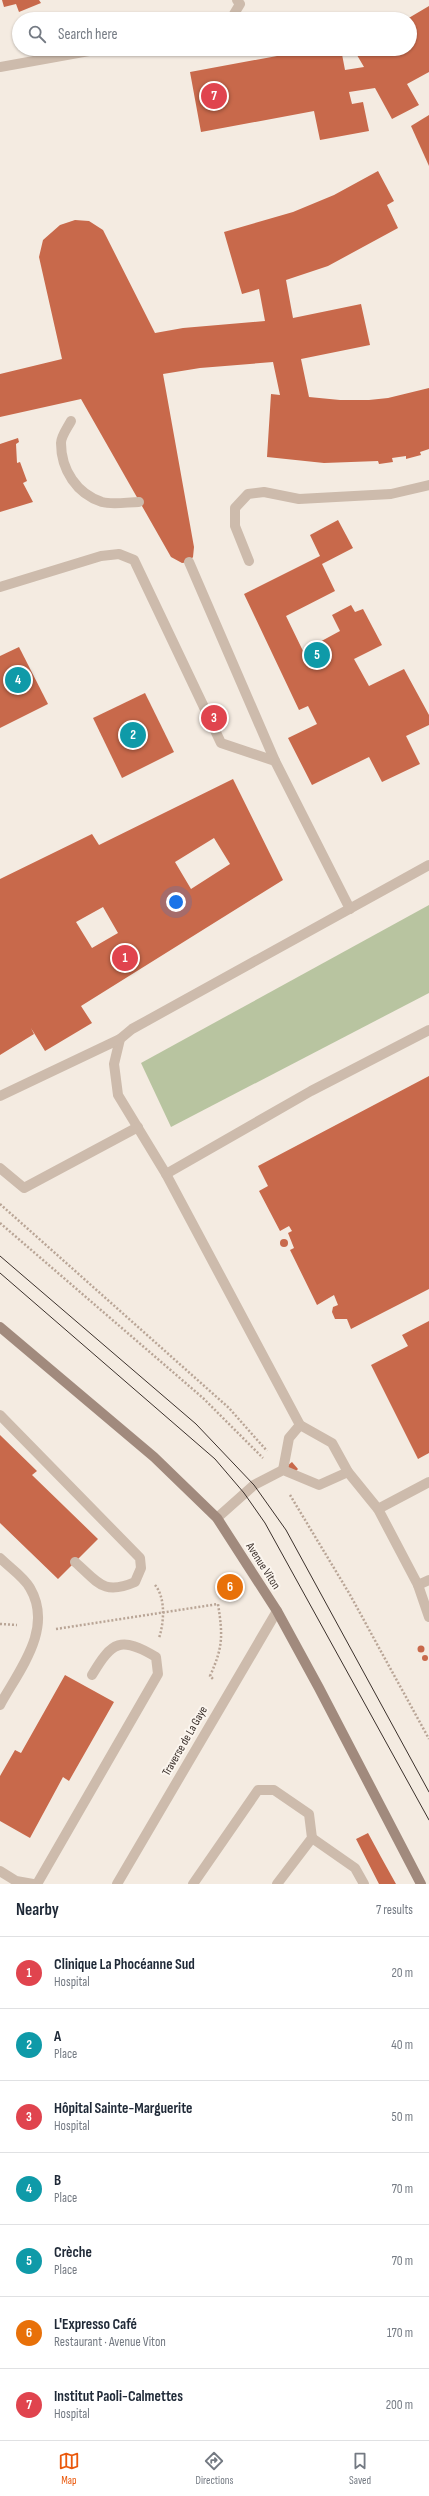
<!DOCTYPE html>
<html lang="en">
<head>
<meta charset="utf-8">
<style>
	:root { --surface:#fff; --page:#f6f6f7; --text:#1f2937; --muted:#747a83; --line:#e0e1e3; --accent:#ea580c }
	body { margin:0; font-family:"Sofia Sans Condensed",sans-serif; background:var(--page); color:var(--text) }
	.you { position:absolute; left:176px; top:902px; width:14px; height:14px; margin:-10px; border:3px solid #fff; border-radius:50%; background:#1a73e8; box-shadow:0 0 0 6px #1a73e833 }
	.badge { display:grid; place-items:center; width:26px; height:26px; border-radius:50%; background:var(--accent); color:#fff; font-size:13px; font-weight:700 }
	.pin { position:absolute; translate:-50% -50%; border:2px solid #fff; box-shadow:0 1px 4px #0006 }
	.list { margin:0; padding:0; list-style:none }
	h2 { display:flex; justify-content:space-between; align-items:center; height:52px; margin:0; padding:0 16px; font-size:17px }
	h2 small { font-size:13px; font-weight:400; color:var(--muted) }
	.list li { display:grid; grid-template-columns:26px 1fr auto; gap:12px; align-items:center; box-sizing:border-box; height:72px; padding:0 16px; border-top:1px solid var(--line) }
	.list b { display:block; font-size:15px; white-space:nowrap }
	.list p { margin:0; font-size:13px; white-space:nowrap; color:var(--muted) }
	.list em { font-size:13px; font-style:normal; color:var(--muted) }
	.icon { flex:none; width:22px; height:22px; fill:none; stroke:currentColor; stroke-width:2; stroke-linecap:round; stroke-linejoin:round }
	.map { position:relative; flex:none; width:429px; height:1884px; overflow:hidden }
	.search { position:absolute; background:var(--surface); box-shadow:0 1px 3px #0004; left:12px; right:12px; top:12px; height:44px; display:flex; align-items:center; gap:10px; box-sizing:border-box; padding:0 14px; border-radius:22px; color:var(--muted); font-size:15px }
	.sheet { height:556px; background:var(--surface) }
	nav { display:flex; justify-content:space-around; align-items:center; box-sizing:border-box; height:56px; border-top:1px solid var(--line); background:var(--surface); font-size:11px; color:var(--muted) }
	nav a { display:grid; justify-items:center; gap:2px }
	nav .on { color:var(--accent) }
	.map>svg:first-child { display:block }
</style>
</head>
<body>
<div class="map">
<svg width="429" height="1884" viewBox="0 0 429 1884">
	<rect width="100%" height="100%" fill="#f4ebe1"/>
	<polygon fill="#b8c4a0" points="429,905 429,993 171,1127 141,1063"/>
	<g fill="#c8694b" fill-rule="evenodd">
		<polygon points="2,0 39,0 41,3 19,12 16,4 4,7"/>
		<polygon points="429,6 429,72 407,84 419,105 392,119 375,88 349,92 352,104 363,102 369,131 320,140 314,111 201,132 190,72 315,49 341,49 345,70 364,67 354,50 410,49 410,19 407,19"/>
		<polygon points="429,115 429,166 411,126"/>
		<polygon points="378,171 394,201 387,205 398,228 328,266 286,280 293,318 361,304 370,345 301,359 309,397 340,400 369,400 388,398 429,388 429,449 420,452 421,455 406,459 406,456 392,458 393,462 379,464 378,461 324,463 267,457 271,394 280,395 273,362 200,368 163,374 194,547 193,557 189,562 182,563 171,557 81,399 0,417 0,374 62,359 39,257 43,240 60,225 75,220 89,221 103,230 155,333 183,328 265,321 259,289 242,294 224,232 293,212 334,195"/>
		<polygon points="18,438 19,442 16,444 17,463 20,462 27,481 23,483 33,502 0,512 0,444"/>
		<polygon points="338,520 353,548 322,564 335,591 286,616 303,651 340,631 332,615 351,605 355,612 363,609 382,645 354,659 369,686 404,669 429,715 429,725 406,736 420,764 382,782 369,757 312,785 288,738 317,724 308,706 299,710 244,594 320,556 310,535"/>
		<polygon points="19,647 48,704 0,728 0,656"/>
		<polygon points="145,693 174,752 122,778 93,718"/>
		<path d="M233,779L283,880L81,1006L92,1023L45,1051L31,1028L34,1034L0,1055V879L92,834L99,845ZM214,838L230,864L191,889L175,862ZM103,907L118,933L92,948L76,922Z"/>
		<polygon points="429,1076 429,1289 351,1329 347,1319 335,1319 332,1312 333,1307 338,1305 334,1295 317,1305 290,1250 294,1248 288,1233 292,1231 289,1226 280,1231 259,1191 268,1186 258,1166"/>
		<circle cx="284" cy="1243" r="4"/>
		<polygon points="429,1321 429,1453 418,1459 371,1365 408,1346 402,1335"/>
		<polygon points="0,1435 37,1471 32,1475 98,1539 58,1579 0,1523"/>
		<polygon points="292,1462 298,1469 293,1474 287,1466"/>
		<polygon points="231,1573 241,1595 230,1600 220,1578"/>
		<circle cx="421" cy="1649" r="3.5"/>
		<circle cx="425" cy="1658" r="3"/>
		<polygon points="65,1675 114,1702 69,1781 63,1777 30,1838 0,1821 0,1776 15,1750 21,1753"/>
		<polygon points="368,1833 381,1857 396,1884 379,1884 356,1839"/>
	</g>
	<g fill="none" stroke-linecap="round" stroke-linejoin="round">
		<g stroke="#b9a596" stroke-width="2.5" stroke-dasharray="2 2" stroke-linecap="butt">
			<polyline points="0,1204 229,1408 267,1451"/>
			<polyline points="0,1223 203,1398 263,1458"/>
			<polyline points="290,1495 349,1593 429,1739"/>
			<path d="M155,1585C166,1598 164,1623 159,1638"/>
			<polyline points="0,1624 17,1625"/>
			<path d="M56,1629L218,1604C223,1636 223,1647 210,1676L214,1680"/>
		</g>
		<g stroke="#cdbbac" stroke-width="10">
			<polyline points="231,19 240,4 237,0"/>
			<polyline points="0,67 100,49"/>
			<path d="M71,421C68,427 61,436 61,443C61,470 77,494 102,502C113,505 128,502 139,502"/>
			<polyline points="249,561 235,526 235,508 248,494 264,492 299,499 391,494 429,485"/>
			<polyline points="189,562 275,761 350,909"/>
			<polyline points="0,587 101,556 119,554 134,560 221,743 275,761"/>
			<polyline points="429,865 132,1029 120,1039 114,1064 118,1095 166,1174 300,1425 332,1443 348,1472 378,1509 418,1585 429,1580"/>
			<polyline points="0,1096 120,1039"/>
			<polyline points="0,1168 24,1188 138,1127"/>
			<polyline points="166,1174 311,1091 429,1030"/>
			<path d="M0,1415L140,1558L141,1568L135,1582C103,1596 98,1582 75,1562"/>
			<polyline points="283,1470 289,1438 300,1425"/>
			<polyline points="378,1509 429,1482"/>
			<polyline points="217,1518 254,1485 283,1470 319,1485 348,1472"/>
			<path d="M0,1558C9,1567 24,1577 30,1588C54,1629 19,1670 0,1705"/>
			<polyline points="418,1585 429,1617"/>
			<polyline points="312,1838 355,1868 364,1884"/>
			<polyline points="0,1871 16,1881 33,1884"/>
			<path d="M37,1884L158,1674L156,1657C121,1636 112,1641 92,1675"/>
			<polyline points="193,1884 258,1790 274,1790 309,1814 312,1838 277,1884"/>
		</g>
		<polyline stroke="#cdbbac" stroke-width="10" points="117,1884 277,1611"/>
		<polyline stroke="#a18a7d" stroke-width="10" points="0,1327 154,1457 217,1518 277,1611 319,1688 421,1884"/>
		<g stroke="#3b302b" stroke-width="1">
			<polyline points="0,1256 196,1424 254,1485 286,1530 429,1792"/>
			<polyline points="0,1273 215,1459 244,1493 265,1523 429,1820"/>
		</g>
	</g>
	<g text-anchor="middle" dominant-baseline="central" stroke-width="4" stroke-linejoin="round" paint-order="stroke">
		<g font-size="12" fill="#3b302b" stroke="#fbf5ee">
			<text transform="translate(263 1566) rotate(57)">Avenue Viton</text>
			<text transform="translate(185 1741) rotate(-60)">Traverse de La Gaye</text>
		</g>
	</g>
</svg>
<div class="you"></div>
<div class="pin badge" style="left:125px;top:958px;background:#e0444e">1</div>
<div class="pin badge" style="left:133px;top:735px;background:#0f9aa8">2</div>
<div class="pin badge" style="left:214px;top:718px;background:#e0444e">3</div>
<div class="pin badge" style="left:18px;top:680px;background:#0f9aa8">4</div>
<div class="pin badge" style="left:317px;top:655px;background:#0f9aa8">5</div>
<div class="pin badge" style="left:230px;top:1587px;background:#e8710a">6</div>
<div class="pin badge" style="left:214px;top:96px;background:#e0444e">7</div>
<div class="search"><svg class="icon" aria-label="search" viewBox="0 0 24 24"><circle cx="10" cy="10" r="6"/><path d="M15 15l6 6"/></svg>Search here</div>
</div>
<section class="sheet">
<h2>Nearby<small>7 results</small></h2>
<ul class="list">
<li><span class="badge" style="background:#e0444e">1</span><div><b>Clinique La Phocéanne Sud</b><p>Hospital</p></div><em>20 m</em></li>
<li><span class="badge" style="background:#0f9aa8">2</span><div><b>A</b><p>Place</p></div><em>40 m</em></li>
<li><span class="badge" style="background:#e0444e">3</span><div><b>Hôpital Sainte-Marguerite</b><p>Hospital</p></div><em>50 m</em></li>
<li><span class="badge" style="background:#0f9aa8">4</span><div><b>B</b><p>Place</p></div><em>70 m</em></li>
<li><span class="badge" style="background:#0f9aa8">5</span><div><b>Crèche</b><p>Place</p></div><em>70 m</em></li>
<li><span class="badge" style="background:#e8710a">6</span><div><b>L'Expresso Café</b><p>Restaurant · Avenue Viton</p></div><em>170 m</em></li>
<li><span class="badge" style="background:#e0444e">7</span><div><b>Institut Paoli-Calmettes</b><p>Hospital</p></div><em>200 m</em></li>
</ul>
</section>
<nav>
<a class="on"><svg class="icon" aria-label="map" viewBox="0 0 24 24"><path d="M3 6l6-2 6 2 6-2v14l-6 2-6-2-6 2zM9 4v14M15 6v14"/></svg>Map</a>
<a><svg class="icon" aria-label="directions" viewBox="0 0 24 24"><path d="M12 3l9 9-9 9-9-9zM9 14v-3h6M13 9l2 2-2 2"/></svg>Directions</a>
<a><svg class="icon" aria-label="saved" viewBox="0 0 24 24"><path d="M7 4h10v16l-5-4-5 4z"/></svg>Saved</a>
</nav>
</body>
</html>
